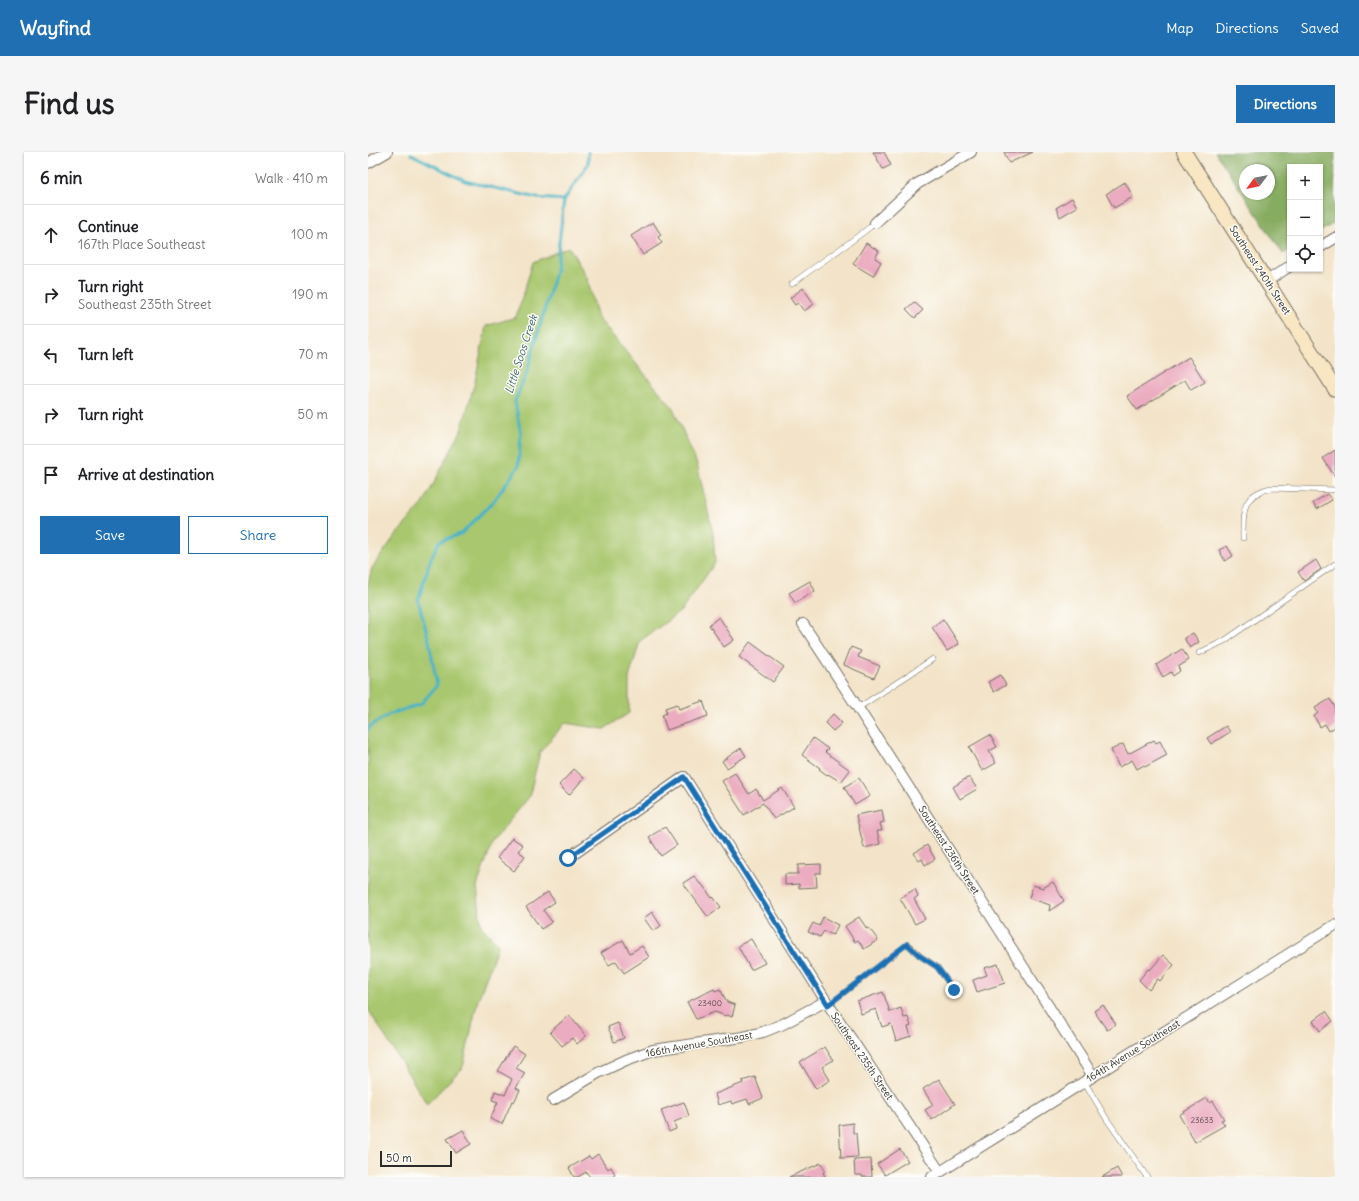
<!DOCTYPE html>
<html lang="en">
<head>
<meta charset="utf-8">
<style>
	:root { --surface:#fff; --page:#f6f6f6; --text:#202124; --muted:#757577; --line:#e0e0e0; --accent:#1f6fb2 }
	body { margin:0; font-family:Delius,sans-serif; background:var(--page); color:var(--text) }
	.controls { position:absolute; right:12px; top:12px; display:grid; overflow:hidden; border-radius:0px; box-shadow:0 1px 3px #0004 }
	.controls button { width:36px; height:36px; display:grid; place-items:center; padding:0; border:0; border-bottom:1px solid var(--line); background:var(--surface); color:var(--text); font:20px sans-serif }
	.compass { position:absolute; left:871px; top:12px; width:36px; height:36px; border-radius:50%; background:var(--surface); box-shadow:0 1px 3px #0004; rotate:238deg }
	.scale { position:absolute; left:12px; bottom:10px; width:72px; box-sizing:border-box; padding-left:4px; border:2px solid #2b2b2b; border-top:0; font-size:11px; line-height:14px; white-space:nowrap; color:#2b2b2b; -webkit-text-stroke:3px #fdfcf7; paint-order:stroke }
	.stop { position:absolute; width:12px; height:12px; margin:-9px; border:3px solid #1f6fb2; border-radius:50%; background:#fff }
	.stop.end { background:#1f6fb2; border-color:#fff; box-shadow:0 1px 4px #0008 }
	.list { margin:0; padding:0; list-style:none }
	h2 { display:flex; justify-content:space-between; align-items:center; height:52px; margin:0; padding:0 16px; font-size:17px }
	h2 small { font-size:13px; font-weight:400; color:var(--muted) }
	.list li { display:grid; grid-template-columns:26px 1fr auto; gap:12px; align-items:center; box-sizing:border-box; height:60px; padding:0 16px; border-top:1px solid var(--line) }
	.list b { display:block; font-size:15px; white-space:nowrap }
	.list p { margin:0; font-size:13px; white-space:nowrap; color:var(--muted) }
	.list em { font-size:13px; font-style:normal; color:var(--muted) }
	.actions { display:flex; gap:8px; padding:12px 16px }
	.actions a { flex:1; padding:9px 0; border:1px solid var(--accent); border-radius:0px; text-align:center; font-size:14px; color:var(--accent) }
	.actions .main { background:var(--accent); color:#fff }
	.icon { flex:none; width:22px; height:22px; fill:none; stroke:currentColor; stroke-width:2; stroke-linecap:round; stroke-linejoin:round }
	.map { position:relative; flex:none; width:967px; height:1025px; overflow:hidden; border-radius:0px }
	header { display:flex; align-items:center; gap:24px; box-sizing:border-box; height:56px; padding:0 20px; background:var(--accent); color:#fff }
	header strong { font-size:19px }
	nav { display:flex; gap:22px; margin-inline-start:auto; font-size:14px }
	.intro { display:flex; align-items:center; justify-content:space-between; box-sizing:border-box; height:96px; padding:0 24px }
	h1 { margin:0; font-size:28px }
	.button { padding:10px 18px; border-radius:0px; background:var(--accent); color:#fff; font-size:14px; font-weight:700 }
	main { display:flex; gap:24px; padding:0 24px }
	aside { flex:1; background:var(--surface); border-radius:0px; box-shadow:0 1px 3px #0004 }
	.map>svg:first-child { display:block }
</style>
</head>
<body>
<header>
<strong>Wayfind</strong>
<nav><a>Map</a><a>Directions</a><a>Saved</a></nav>
</header>
<div class="intro"><h1>Find us</h1><a class="button">Directions</a></div>
<main>
<aside>
<h2>6 min<small>Walk · 410 m</small></h2>
<ul class="list">
<li><svg class="icon" aria-label="ahead" viewBox="0 0 24 24"><path d="M12 20V5M6 11l6-6 6 6"/></svg><div><b>Continue</b><p>167th Place Southeast</p></div><em>100 m</em></li>
<li><svg class="icon" aria-label="right" viewBox="0 0 24 24"><path d="M7 20v-9h11M14 6l5 5-5 5"/></svg><div><b>Turn right</b><p>Southeast 235th Street</p></div><em>190 m</em></li>
<li><svg class="icon" aria-label="left" viewBox="0 0 24 24"><path d="M17 20v-9H6M10 6l-5 5 5 5"/></svg><div><b>Turn left</b></div><em>70 m</em></li>
<li><svg class="icon" aria-label="right" viewBox="0 0 24 24"><path d="M7 20v-9h11M14 6l5 5-5 5"/></svg><div><b>Turn right</b></div><em>50 m</em></li>
<li><svg class="icon" aria-label="arrive" viewBox="0 0 24 24"><path d="M6 21V4h12l-3 4 3 4H6"/></svg><div><b>Arrive at destination</b></div></li>
</ul>
<div class="actions"><a class="main">Save</a><a>Share</a></div>
</aside>
<div class="map">
<svg width="967" height="1025" viewBox="0 0 967 1025">
	<rect width="100%" height="100%" fill="#fdfcf7"/>
	<filter id="ink" filterUnits="userSpaceOnUse"><feTurbulence type="fractalNoise" baseFrequency=".025" numOctaves="2"/><feDisplacementMap in="SourceGraphic" scale="8" xChannelSelector="R" yChannelSelector="G"/><feConvolveMatrix kernelMatrix="1 2 1 2 8 2 1 2 1" color-interpolation-filters="sRGB"/></filter>
	<filter id="wash" filterUnits="userSpaceOnUse"><feTurbulence type="fractalNoise" baseFrequency=".012" numOctaves="4" result="noise"/><feDisplacementMap in="SourceGraphic" scale="16" xChannelSelector="R" yChannelSelector="G"/><feGaussianBlur stdDeviation="0.9" result="paint"/><feColorMatrix in="noise" values="0 0 0 0 0 0 0 0 0 0 0 0 0 0 0 0 0 1.4 0 .05"/><feComposite in="paint" operator="in"/></filter>
	<g filter="url(#wash)">
		<rect width="100%" height="100%" fill="#f3e4c9"/>
		<polygon fill="#a9c76e" stroke="#6a794c" points="201,95 219,126 230,166 305,256 329,312 345,381 347,411 313,459 272,489 261,526 261,561 236,577 197,571 172,600 161,645 125,689 109,734 113,774 130,792 109,851 95,915 59,952 0,857 0,431 4,416 27,384 55,352 93,279 107,230 118,174 148,165 165,110"/>
		<path fill="#86ac61" stroke="#586c46" fill-rule="evenodd" d="M847,0H967L966,71L952,80V15H922V98L915,102ZM877,18H901V42H877Z"/>
		<g fill="none" stroke-linecap="round" stroke-linejoin="round">
			<g stroke="#47b3c5" stroke-width="3">
				<polyline points="43,2 97,29 169,46 196,48"/>
				<polyline points="0,578 1,575 22,562 53,552 69,533 61,489 50,448 63,406 71,390 94,381 125,350 150,315 153,283 147,249 159,220 188,117 196,48 220,12 220,0"/>
			</g>
		</g>
		<g id="blocks">
			<g fill="#ebabc0">
				<polygon points="505,0 516,0 523,13 515,17"/>
				<polygon points="636,0 665,0 641,11"/>
				<polygon points="757,30 765,45 746,56 738,42"/>
				<polygon points="704,46 709,55 692,65 688,56"/>
				<polygon points="285,70 293,83 290,85 294,91 275,103 263,84"/>
				<polygon points="498,91 511,99 507,106 513,110 505,124 485,112"/>
				<polygon points="435,136 446,152 436,159 430,151 427,153 422,146"/>
				<polygon points="546,150 555,158 547,166 538,157"/>
				<polygon points="821,205 837,230 823,238 817,228 769,258 759,244"/>
				<polygon points="967,298 967,325 955,306"/>
				<polygon points="959,342 964,348 949,357 945,351"/>
				<polygon points="859,394 865,404 857,409 851,398"/>
				<polygon points="948,408 953,417 936,429 930,420"/>
				<polygon points="442,429 447,439 427,451 421,441"/>
				<polygon points="351,465 366,488 356,495 341,473"/>
				<polygon points="575,467 591,492 579,499 564,475"/>
				<polygon points="825,481 831,490 822,496 816,486"/>
				<polygon points="382,490 416,515 405,530 371,505"/>
				<polygon points="483,495 493,499 490,505 512,514 506,526 476,513"/>
				<polygon points="814,497 821,508 810,515 812,519 805,524 803,520 795,525 788,513"/>
				<polygon points="632,523 638,533 626,540 620,530"/>
				<polygon points="962,547 967,555 967,575 961,579 957,572 952,575 946,564 950,561 947,556"/>
				<polygon points="335,549 340,564 299,578 294,563 299,561 297,556 309,552 311,557"/>
				<polygon points="465,562 474,571 465,579 457,571"/>
				<polygon points="858,574 862,580 843,592 839,586"/>
				<polygon points="622,583 629,595 621,599 628,611 614,619 601,595"/>
				<polygon points="445,586 460,597 457,600 482,618 473,630 460,622 459,623 451,617 452,616 434,603"/>
				<polygon points="786,588 788,591 792,589 799,603 777,615 776,613 769,617 764,608 751,615 743,598 755,592 760,602"/>
				<polygon points="373,596 378,604 359,616 354,609"/>
				<polygon points="206,617 216,626 201,643 191,633"/>
				<polygon points="367,621 381,642 388,637 395,648 414,636 426,655 406,667 395,651 376,663 354,629"/>
				<polygon points="491,626 502,644 487,653 476,635"/>
				<polygon points="599,626 602,626 609,637 592,647 585,635"/>
				<polygon points="514,658 516,670 512,671 514,679 509,679 512,692 496,696 488,663"/>
				<polygon points="297,675 309,693 293,704 281,685"/>
				<polygon points="144,686 155,693 150,699 157,704 146,719 129,706"/>
				<polygon points="559,693 567,707 557,713 554,707 551,709 546,701"/>
				<polygon points="453,712 453,721 448,721 449,735 431,736 431,732 417,733 417,722 430,722 430,713"/>
				<polygon points="326,724 332,732 333,731 344,746 345,745 353,755 340,765 315,731"/>
				<polygon points="685,730 696,749 681,759 682,753 661,746 665,733 675,736"/>
				<polygon points="547,737 550,744 546,747 557,767 547,772 532,746"/>
				<polygon points="180,740 187,750 175,758 184,770 173,777 158,755"/>
				<polygon points="284,760 293,774 285,779 276,766"/>
				<polygon points="455,765 470,773 465,783 456,779 452,785 440,780 445,771 451,774"/>
				<polygon points="491,765 499,777 501,776 510,788 496,797 490,788 487,790 477,774"/>
				<polygon points="383,787 397,811 383,818 370,794"/>
				<polygon points="255,788 262,801 274,794 281,805 256,821 248,809 241,813 233,801"/>
				<polygon points="795,803 806,813 792,829 790,827 781,838 771,828 780,817 782,818"/>
				<polygon points="630,812 637,831 609,840 605,828 619,823 616,816"/>
				<polygon points="346,837 347,839 352,837 359,850 367,853 364,865 359,863 358,864 347,860 328,867 319,850"/>
				<polygon points="515,840 522,860 533,856 536,866 540,865 543,874 540,875 543,884 528,889 523,872 514,875 508,857 493,862 489,849"/>
				<polygon points="735,853 748,872 739,878 726,859"/>
				<polygon points="958,859 965,869 952,879 945,869"/>
				<polygon points="201,863 218,884 209,892 204,886 194,894 182,880"/>
				<polygon points="250,871 256,886 246,890 240,875"/>
				<polygon points="145,894 157,902 148,916 157,921 148,936 152,938 146,950 144,949 134,972 122,967 130,950 124,948 127,939 137,943 144,927 130,919"/>
				<polygon points="457,895 465,908 454,915 462,928 448,937 432,910"/>
				<polygon points="387,925 395,946 381,952 379,947 364,952 363,949 350,953 347,942 375,931 374,929"/>
				<polygon points="571,927 587,952 564,968 557,958 565,953 555,937"/>
				<polygon points="839,946 842,951 845,949 856,967 853,968 857,973 827,990 811,963"/>
				<polygon points="316,950 321,964 306,970 308,977 301,980 293,958"/>
				<polygon points="485,971 485,981 488,981 490,1005 473,1006 471,973"/>
				<polygon points="95,978 103,992 88,1001 79,987"/>
				<polygon points="532,997 540,1009 517,1023 509,1012"/>
				<polygon points="230,1002 240,1017 243,1015 247,1022 245,1025 222,1025 218,1020 210,1025 206,1025 201,1016 221,1004 223,1007"/>
				<polygon points="503,1007 504,1025 494,1025 494,1023 487,1023 486,1008"/>
				<polygon points="453,1011 457,1019 455,1020 457,1025 421,1025"/>
				<polygon points="749,1016 754,1025 734,1025"/>
			</g>
		</g>
	</g>
	<g filter="url(#ink)">
		<use href="#blocks" fill-opacity="0" stroke="#716c62" stroke-width="1"/>
		<g fill="none" stroke-linecap="round" stroke-linejoin="round">
			<g stroke="#716c62" stroke-width="6">
				<g id="service">
					<path d="M424,132C451,111 480,93 507,71"/>
					<path d="M875,386C875,360 873,343 903,336L967,338"/>
					<polyline points="831,501 856,489 967,412"/>
					<polyline points="490,556 565,507"/>
					<polyline points="460,853 539,792 552,804 569,815 586,838"/>
					<polyline points="716,929 738,966 779,1025"/>
				</g>
			</g>
			<g stroke="#716c62" stroke-width="12">
				<g id="minor">
					<polyline points="0,11 19,0"/>
					<polyline points="507,71 549,32 603,0"/>
					<polyline points="952,95 967,86"/>
					<polyline points="899,129 922,114"/>
					<polyline points="435,472 490,556 725,924"/>
					<polyline points="200,706 316,625 458,849 572,1020"/>
					<polyline points="185,948 230,921 258,908 285,898 375,885 395,880 415,872 458,849"/>
					<polyline points="564,1025 967,773"/>
				</g>
			</g>
			<g stroke="#716c62" stroke-width="16">
				<polyline id="secondary" points="816,0 967,237"/>
			</g>
			<use href="#service" stroke="#fff" stroke-width="5"/>
			<use href="#minor" stroke="#fff" stroke-width="10"/>
			<use href="#secondary" stroke="#f9e7c3" stroke-width="14"/>
		</g>
	</g>
	<g fill="none" stroke-linecap="round" stroke-linejoin="round" filter="url(#ink)">
		<polyline stroke="#1f6fb2" stroke-width="5" points="200,706 316,625 460,853 539,792 552,804 569,815 586,838"/>
	</g>
	<g text-anchor="middle" dominant-baseline="central" stroke-width="3" stroke-linejoin="round" paint-order="stroke">
		<g font-size="8" fill="#5b4b50">
			<text x="342" y="851">23400</text>
			<text x="834" y="968">23633</text>
		</g>
		<g font-size="10" fill="#2b2b2b" stroke="#fdfcf7">
			<text transform="translate(892 118) rotate(57)">Southeast 240th Street</text>
			<text transform="translate(581 698) rotate(57)">Southeast 236th Street</text>
			<text transform="translate(331 892) rotate(-10)">166th Avenue Southeast</text>
			<text transform="translate(765 899) rotate(-32)">164th Avenue Southeast</text>
			<text transform="translate(494 904) rotate(56)">Southeast 235th Street</text>
		</g>
		<g font-size="11" font-style="italic" fill="#366169" stroke="#fdfcf7">
			<text transform="translate(153 202) rotate(-72)">Little Soos Creek</text>
		</g>
	</g>
</svg>
<div class="controls">
<button>+</button>
<button>−</button>
<button><svg class="icon" aria-label="locate" viewBox="0 0 24 24"><circle cx="12" cy="12" r="6"/><path d="M12 2v4M12 18v4M2 12h4M18 12h4"/></svg></button>
</div>
<svg class="compass" viewBox="-18 -18 36 36"><path d="M0-13l5 13h-10z" fill="#e53935"/><path d="M0 13l5-13h-10z" fill="#757577"/></svg>
<div class="scale">50 m</div>
<div class="stop" style="left:200px;top:706px"></div>
<div class="stop end" style="left:586px;top:838px"></div>
</div>
</main>
</body>
</html>
